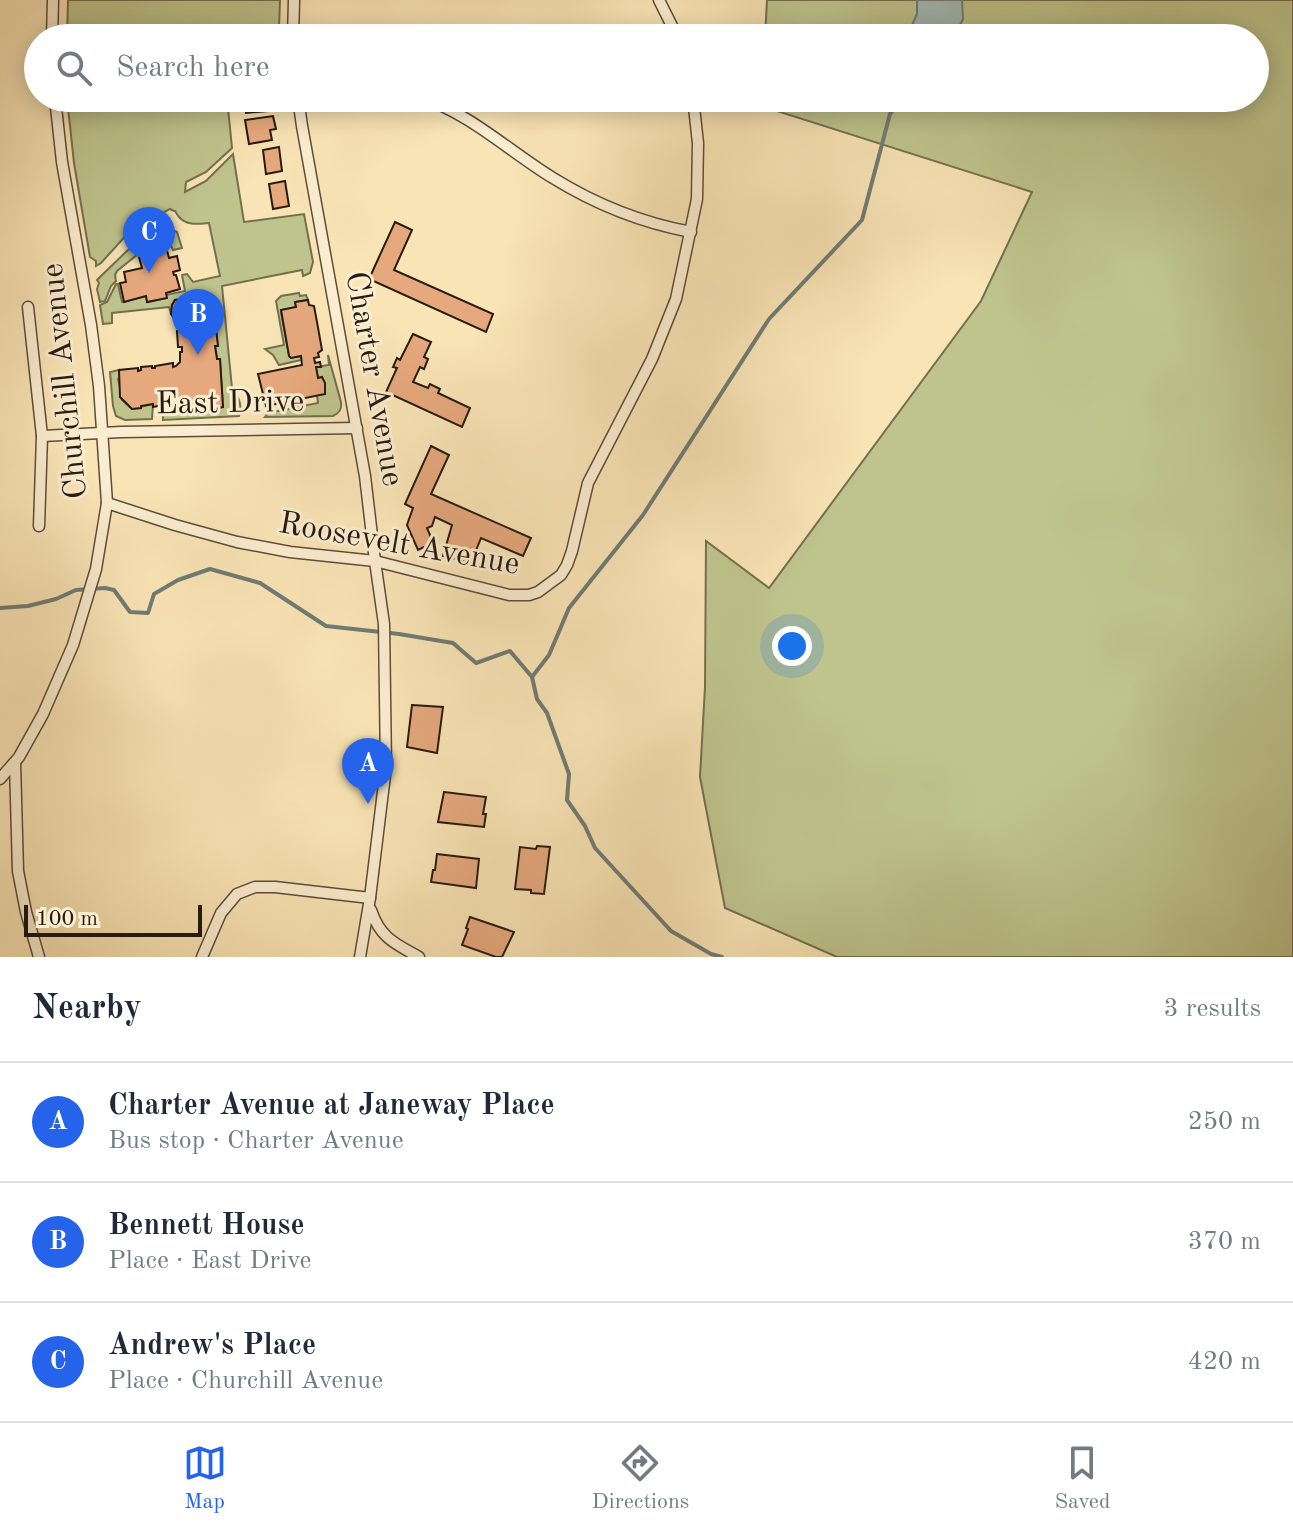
<!DOCTYPE html>
<html lang="en">
<head>
<meta charset="utf-8">
<style>
	:root { --surface:#fff; --page:#f6f6f7; --text:#1f2937; --muted:#747a83; --line:#e0e1e3; --accent:#2563eb }
	body { margin:0; font-family:"Old Standard TT",serif; background:var(--page); color:var(--text) }
	.scale { position:absolute; left:24px; bottom:20px; width:178px; box-sizing:border-box; padding-left:8px; border:4px solid #271b13; border-top:0; font-size:22px; line-height:28px; white-space:nowrap; color:#271b13; -webkit-text-stroke:6px #fbedcf; paint-order:stroke }
	.you { position:absolute; left:792px; top:646px; width:28px; height:28px; margin:-20px; border:6px solid #fff; border-radius:50%; background:#1a73e8; box-shadow:0 0 0 12px #1a73e833 }
	.badge { display:grid; place-items:center; width:52px; height:52px; border-radius:50%; background:var(--accent); color:#fff; font-size:26px; font-weight:700 }
	.pin { position:absolute; translate:-50% -66px; filter:drop-shadow(0 2px 4px #0008) }
	.pin::after { content:''; position:absolute; top:42px; width:28px; height:24px; background:inherit; clip-path:polygon(0 0,100% 0,50% 100%) }
	.list { margin:0; padding:0; list-style:none }
	h2 { display:flex; justify-content:space-between; align-items:center; height:104px; margin:0; padding:0 32px; font-size:34px }
	h2 small { font-size:26px; font-weight:400; color:var(--muted) }
	.list li { display:grid; grid-template-columns:52px 1fr auto; gap:24px; align-items:center; box-sizing:border-box; height:120px; padding:0 32px; border-top:2px solid var(--line) }
	.list b { display:block; font-size:30px; white-space:nowrap }
	.list p { margin:0; font-size:26px; white-space:nowrap; color:var(--muted) }
	.list em { font-size:26px; font-style:normal; color:var(--muted) }
	.icon { flex:none; width:44px; height:44px; fill:none; stroke:currentColor; stroke-width:2; stroke-linecap:round; stroke-linejoin:round }
	.map { position:relative; flex:none; width:1293px; height:957px; overflow:hidden }
	.search { position:absolute; background:var(--surface); box-shadow:0 4px 20px #0003; left:24px; right:24px; top:24px; height:88px; display:flex; align-items:center; gap:20px; box-sizing:border-box; padding:0 28px; border-radius:44px; color:var(--muted); font-size:30px }
	.sheet { height:464px; background:var(--surface) }
	nav { display:flex; justify-content:space-around; align-items:center; box-sizing:border-box; height:112px; border-top:2px solid var(--line); background:var(--surface); font-size:22px; color:var(--muted) }
	nav a { display:grid; justify-items:center; gap:4px }
	nav .on { color:var(--accent) }
	.map>svg:first-child { display:block }
</style>
</head>
<body>
<div class="map">
<svg width="1293" height="957" viewBox="0 0 1293 957">
	<rect width="100%" height="100%" fill="#f9e4b5"/>
	<filter id="stains"><feTurbulence type="fractalNoise" baseFrequency=".0025" numOctaves="4"/><feColorMatrix values="0 0 0 0 .2 0 0 0 0 .09 0 0 0 0 .02 0 0 0 .5 -.17"/></filter>
	<radialGradient id="worn" r=".72"><stop offset=".6" stop-color="#630" stop-opacity="0"/><stop offset="1" stop-color="#630" stop-opacity=".3"/></radialGradient>
	<g fill="#bfc48d" stroke="#737050" stroke-width="2">
		<polygon points="68,0 280,0 279,28 225,32 224,38 67,38"/>
		<polygon points="767,0 1293,0 1293,957 837,957 725,908 700,777 705,687 706,541 769,588 981,301 1032,192 761,106 762,98 1255,98 1255,38 765,38"/>
		<path d="M67,98H227L232,148L206,172L186,182L185,192L206,181L233,154L244,222L304,214L313,262L310,273L303,276L302,270L222,286L232,388C238,396 243,405 239,416L163,420V406L182,403V402L187,401L188,403L199,402L204,412L223,407L220,359H217L215,346H218L215,321H211L210,309L213,308L211,296L175,300L172,305L171,314L169,307L112,313V323L103,324L100,305L107,302L116,284H118L122,302L146,296L148,302L166,298V295L185,291L182,275L187,274L193,282L220,276L209,223C198,224 187,226 179,217C172,208 180,214 170,209L129,232L101,263L96,266V261L90,257L74,163Z"/>
		<polygon points="163,229 171,229 177,232 182,248 173,250 167,238 153,242 117,271 115,275 116,281 111,286 105,301 100,302 97,289 99,283 97,280 133,245 150,234"/>
		<polygon points="299,293 300,296 306,295 308,300 295,302 296,307 282,310 281,312 289,355 291,358 301,356 301,360 279,365 273,355 265,349 284,345 276,301 281,296"/>
		<path d="M328,355L341,402C342,409 340,413 333,416L265,417L268,413L318,403L317,395L325,394L322,377L318,378L316,367L329,365Z"/>
		<polygon points="119,370 120,378 118,379 121,391 120,392 122,400 132,409 153,404 152,419 125,420 116,416 113,406 110,372"/>
	</g>
	<polygon fill="#a1bcb7" stroke="#707c75" stroke-width="2" points="917,0 962,0 963,19 953,38 912,38 908,34 917,14"/>
	<g fill="none" stroke-linecap="round" stroke-linejoin="round">
		<g stroke="#707c75" stroke-width="4">
			<polyline points="0,608 28,606 56,599 76,590 105,588 114,590 130,612 148,613 154,594 178,580 210,569 260,583 326,626 399,634 453,643 476,663 510,651 532,677 537,699 547,713 569,774 567,800 585,826 595,848 671,931 711,954 722,957"/>
			<polyline points="532,677 549,655 569,608 643,515 769,319 862,220 890,114 901,98"/>
		</g>
	</g>
	<g fill="#e6a87d" stroke="#271b13" stroke-width="2">
		<polygon points="244,98 270,98 271,103 267,103 268,111 246,113"/>
		<polygon points="273,116 276,129 270,130 272,140 249,144 245,120"/>
		<polygon points="279,147 282,171 266,174 263,150"/>
		<polygon points="285,181 289,206 273,209 269,184"/>
		<polygon points="395,222 412,230 394,270 493,314 486,332 369,279"/>
		<polygon points="165,243 169,258 177,256 180,270 173,272 174,275 176,275 180,289 166,293 167,298 147,302 146,296 124,302 120,283 126,282 124,272 142,268 139,257 153,255 152,249"/>
		<polygon points="211,296 213,308 210,309 211,321 215,321 218,346 215,346 217,359 220,359 223,407 203,412 203,409 200,409 199,402 187,403 187,401 182,402 182,403 158,406 153,407 153,404 141,406 141,408 132,409 120,397 119,370 138,368 138,371 141,370 141,367 152,366 152,368 155,368 155,366 173,363 173,367 176,366 180,362 180,352 182,352 182,347 178,347 177,331 179,331 179,326 171,314 172,305 175,300"/>
		<polygon points="308,300 309,305 314,306 317,322 322,350 318,353 319,357 314,358 315,363 320,362 321,367 316,367 318,378 322,377 325,383 325,394 266,406 258,374 302,365 301,356 291,358 289,356 281,310 296,307 295,302"/>
		<polygon points="413,334 431,342 424,357 428,359 424,369 420,367 413,382 428,388 430,384 440,389 438,393 470,408 462,427 386,392 397,368 393,367 397,358 400,360"/>
		<polygon points="431,446 449,455 431,494 531,538 523,556 481,538 471,563 443,556 452,525 435,517 432,526 427,528 436,549 429,552 424,547 418,550 407,525 413,508 405,504"/>
		<polygon points="412,705 443,707 437,753 407,747"/>
		<polygon points="444,792 486,797 483,814 486,814 484,827 438,822"/>
		<polygon points="537,846 550,847 544,894 531,893 531,890 515,889 520,847 536,849"/>
		<polygon points="437,854 479,859 476,888 431,882 433,870 435,870"/>
		<polygon points="470,917 514,932 502,957 496,957 462,945 468,929 466,928"/>
	</g>
	<g fill="none" stroke-linecap="round" stroke-linejoin="round">
		<g stroke="#5c4d3c" stroke-width="13">
			<g id="minor">
				<polyline points="659,0 678,38"/>
				<polyline points="52,38 53,0"/>
				<polyline points="293,38 294,0"/>
				<polyline points="298,98 302,126 365,476 375,561 384,624 386,767 370,898 360,957"/>
				<path d="M422,98C471,114 510,152 553,178C595,204 643,223 691,232"/>
				<polyline points="28,307 42,436 39,526"/>
				<polyline points="42,436 121,432 357,428"/>
				<polyline points="107,503 175,525 237,542 290,552 375,561 509,595 529,595 538,592 561,575 567,565 572,551 588,483 652,359 676,299 697,199 698,143 693,98"/>
				<polyline points="15,763 18,871 26,912 39,957"/>
				<polyline points="0,779 19,757 43,714 73,645 96,569 107,503 99,386 91,325 62,162 55,98"/>
				<path d="M371,910C380,938 396,944 419,957"/>
				<polyline points="202,957 221,913 237,894 255,887 275,887 370,898"/>
			</g>
		</g>
		<use href="#minor" stroke="#fbedcf" stroke-width="10"/>
	</g>
	<g text-anchor="middle" dominant-baseline="central" stroke-width="6" stroke-linejoin="round" paint-order="stroke">
		<g font-size="32" fill="#271b13" stroke="#fbedcf">
			<text transform="translate(373 379) rotate(80)">Charter Avenue</text>
			<text transform="translate(66 381) rotate(-96)">Churchill Avenue</text>
			<text transform="translate(230 404) rotate(-1)">East Drive</text>
			<text transform="translate(399 545) rotate(10)">Roosevelt Avenue</text>
		</g>
	</g>
	<rect width="100%" height="100%" filter="url(#stains)"/>
	<rect width="100%" height="100%" fill="url(#worn)"/>
</svg>
<div class="scale">100 m</div>
<div class="you"></div>
<div class="pin badge" style="left:368px;top:804px">A</div>
<div class="pin badge" style="left:198px;top:355px">B</div>
<div class="pin badge" style="left:149px;top:273px">C</div>
<div class="search"><svg class="icon" aria-label="search" viewBox="0 0 24 24"><circle cx="10" cy="10" r="6"/><path d="M15 15l6 6"/></svg>Search here</div>
</div>
<section class="sheet">
<h2>Nearby<small>3 results</small></h2>
<ul class="list">
<li><span class="badge">A</span><div><b>Charter Avenue at Janeway Place</b><p>Bus stop · Charter Avenue</p></div><em>250 m</em></li>
<li><span class="badge">B</span><div><b>Bennett House</b><p>Place · East Drive</p></div><em>370 m</em></li>
<li><span class="badge">C</span><div><b>Andrew's Place</b><p>Place · Churchill Avenue</p></div><em>420 m</em></li>
</ul>
</section>
<nav>
<a class="on"><svg class="icon" aria-label="map" viewBox="0 0 24 24"><path d="M3 6l6-2 6 2 6-2v14l-6 2-6-2-6 2zM9 4v14M15 6v14"/></svg>Map</a>
<a><svg class="icon" aria-label="directions" viewBox="0 0 24 24"><path d="M12 3l9 9-9 9-9-9zM9 14v-3h6M13 9l2 2-2 2"/></svg>Directions</a>
<a><svg class="icon" aria-label="saved" viewBox="0 0 24 24"><path d="M7 4h10v16l-5-4-5 4z"/></svg>Saved</a>
</nav>
</body>
</html>
